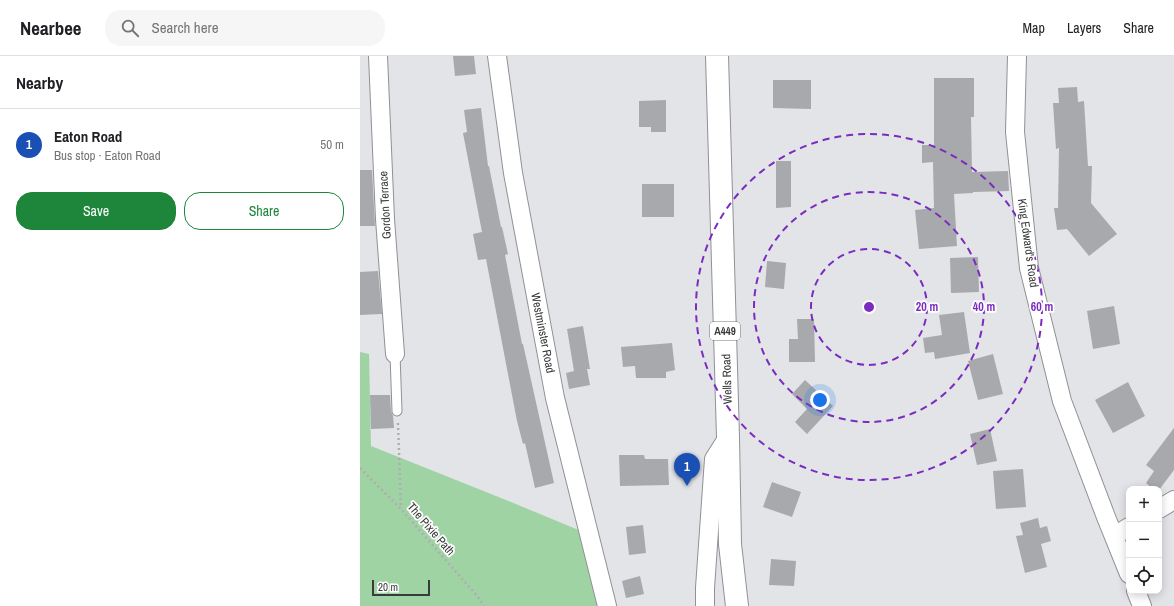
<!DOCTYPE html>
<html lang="en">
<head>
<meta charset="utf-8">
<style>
	:root { --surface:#fff; --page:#f6f6f6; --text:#202124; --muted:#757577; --line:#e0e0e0; --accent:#1d863b }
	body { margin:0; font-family:"Archivo Narrow",sans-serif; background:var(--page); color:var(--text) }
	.controls { position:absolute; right:12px; bottom:12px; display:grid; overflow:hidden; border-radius:8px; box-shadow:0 2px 10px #0003 }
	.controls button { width:36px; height:36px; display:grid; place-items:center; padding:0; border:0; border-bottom:1px solid var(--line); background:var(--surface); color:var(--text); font:20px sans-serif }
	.scale { position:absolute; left:12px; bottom:10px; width:58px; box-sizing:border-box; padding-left:4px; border:2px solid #393a3b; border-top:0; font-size:11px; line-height:14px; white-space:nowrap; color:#393a3b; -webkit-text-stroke:3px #fff; paint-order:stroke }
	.you { position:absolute; left:460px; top:344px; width:14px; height:14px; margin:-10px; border:3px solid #fff; border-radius:50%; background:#1a73e8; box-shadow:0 0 0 6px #1a73e833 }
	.badge { display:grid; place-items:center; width:26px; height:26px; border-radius:50%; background:var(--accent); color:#fff; font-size:13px; font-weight:700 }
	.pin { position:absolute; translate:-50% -33px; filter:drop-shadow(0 1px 2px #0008) }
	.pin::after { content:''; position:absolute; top:21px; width:14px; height:12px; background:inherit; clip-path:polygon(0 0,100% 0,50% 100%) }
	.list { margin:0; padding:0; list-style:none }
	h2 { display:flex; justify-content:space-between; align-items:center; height:52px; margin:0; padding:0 16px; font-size:17px }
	h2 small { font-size:13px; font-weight:400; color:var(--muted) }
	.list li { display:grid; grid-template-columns:26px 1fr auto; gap:12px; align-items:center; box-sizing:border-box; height:72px; padding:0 16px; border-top:1px solid var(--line) }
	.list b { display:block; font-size:15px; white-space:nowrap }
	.list p { margin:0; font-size:13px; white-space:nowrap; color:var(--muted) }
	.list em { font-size:13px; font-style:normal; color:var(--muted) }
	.actions { display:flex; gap:8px; padding:12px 16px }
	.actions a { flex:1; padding:9px 0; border:1px solid var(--accent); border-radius:16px; text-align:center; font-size:14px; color:var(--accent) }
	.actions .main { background:var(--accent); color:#fff }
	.icon { flex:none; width:22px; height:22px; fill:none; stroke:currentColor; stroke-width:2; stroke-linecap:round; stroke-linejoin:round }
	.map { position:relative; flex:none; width:814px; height:550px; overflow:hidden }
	header { display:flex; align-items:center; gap:24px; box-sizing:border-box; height:56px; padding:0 20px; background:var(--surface); border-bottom:1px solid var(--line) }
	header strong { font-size:19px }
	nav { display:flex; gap:22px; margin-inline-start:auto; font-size:14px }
	.search { width:280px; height:36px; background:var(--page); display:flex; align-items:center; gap:10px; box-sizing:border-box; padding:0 14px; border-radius:16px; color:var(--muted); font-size:15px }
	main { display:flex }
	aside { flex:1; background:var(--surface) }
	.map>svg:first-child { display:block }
</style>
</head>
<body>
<header>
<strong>Nearbee</strong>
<div class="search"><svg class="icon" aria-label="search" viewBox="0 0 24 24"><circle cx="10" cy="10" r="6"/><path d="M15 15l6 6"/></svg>Search here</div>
<nav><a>Map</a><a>Layers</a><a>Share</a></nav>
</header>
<main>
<aside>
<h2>Nearby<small></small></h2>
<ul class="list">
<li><span class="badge" style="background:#1a4fb4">1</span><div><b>Eaton Road</b><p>Bus stop · Eaton Road</p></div><em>50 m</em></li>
</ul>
<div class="actions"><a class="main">Save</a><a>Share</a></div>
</aside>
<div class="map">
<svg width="814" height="550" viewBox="0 0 814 550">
	<rect width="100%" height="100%" fill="#e2e4e8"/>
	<polygon fill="#a0d3a4" points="0,296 9,298 11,390 146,444 226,477 243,550 0,550"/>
	<g fill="#a7a9ad">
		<polygon points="93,0 114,0 116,18 95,20"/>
		<polygon points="574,22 614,22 614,61 611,61 612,116 648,115 649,135 613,136 613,137 594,138 597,190 559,193 555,154 574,152 573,106 562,107 562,89 574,89"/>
		<polygon points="413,24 451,24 451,53 413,52"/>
		<polygon points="717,31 718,46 724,45 728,110 732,110 731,147 757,178 729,200 707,173 697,174 694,152 698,152 699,92 696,93 693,47 699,47 698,32"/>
		<polygon points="306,44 306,76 291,76 291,71 279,71 279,45"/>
		<polygon points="121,52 128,110 129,110 141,171 142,171 148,198 145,199 162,288 163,288 194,427 175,432 165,387 163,388 157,365 126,203 118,204 113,178 122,176 103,77 107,76 104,54"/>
		<polygon points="416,105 431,105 431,151 416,152"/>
		<polygon points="0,114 12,114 15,170 0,170"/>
		<rect x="282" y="128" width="32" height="33"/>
		<polygon points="618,201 619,236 591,237 590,202"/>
		<polygon points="407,205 426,207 424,233 405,231"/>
		<polygon points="18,215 22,258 0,259 0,216"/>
		<polygon points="754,250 760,288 733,293 727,255"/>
		<polygon points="604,256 610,297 575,303 574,296 565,297 563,282 582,279 579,259"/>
		<polygon points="437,263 454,263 455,306 429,306 429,283 438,283"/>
		<polygon points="223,270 230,313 227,313 230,329 209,333 206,317 214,315 207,273"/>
		<polygon points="312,287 315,314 306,316 306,322 276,322 275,310 263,311 261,291"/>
		<polygon points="633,298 643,338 618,344 608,305"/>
		<polygon points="445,324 473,350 447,378 435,366 447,353 432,338"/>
		<polygon points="768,326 785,360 753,377 735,344"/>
		<polygon points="10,339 30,339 31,355 33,360 34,372 11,373"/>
		<polygon points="814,372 814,414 799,434 793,433 786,427 794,415 786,409"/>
		<polygon points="630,373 637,405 617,409 610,378"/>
		<polygon points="259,399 284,399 285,403 308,403 309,429 260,430"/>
		<polygon points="663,413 666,451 636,453 633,415"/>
		<polygon points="412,426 441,436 432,461 403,451"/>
		<polygon points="678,462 680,472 687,470 691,485 681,488 687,511 665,517 656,480 663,479 660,467"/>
		<polygon points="283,469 286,497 269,499 266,471"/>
		<polygon points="411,503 436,505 434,530 409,529"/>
		<polygon points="280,520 284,538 266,542 262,525"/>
	</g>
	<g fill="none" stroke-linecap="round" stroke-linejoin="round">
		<g stroke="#8f9195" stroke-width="11">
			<polyline id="service" points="35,298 37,355"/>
		</g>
		<g stroke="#8f9195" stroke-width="20">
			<g id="minor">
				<polyline points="18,0 25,163 35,298"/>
				<polyline points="137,0 153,117 195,342 247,550"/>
				<polyline points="657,0 655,76 669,212 702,345 746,461 769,518"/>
				<polyline points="799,453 814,444"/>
				<polyline points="754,480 769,471"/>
				<polyline points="776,535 782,550"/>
				<polyline points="345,550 345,532 354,403 368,381"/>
			</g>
		</g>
		<g stroke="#8f9195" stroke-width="24">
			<polyline id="trunk" points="357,0 368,381 370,488 377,550"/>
		</g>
		<g stroke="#acaeb1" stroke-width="2.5" stroke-dasharray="2 3" stroke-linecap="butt">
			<polyline points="38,367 41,452"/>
			<polyline points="0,412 41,453 118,541 124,550"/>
		</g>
		<use href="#service" stroke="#fff" stroke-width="9"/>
		<use href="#minor" stroke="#fff" stroke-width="18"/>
		<use href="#trunk" stroke="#fff" stroke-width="22"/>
	</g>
	<g fill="none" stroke="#7b2cbf" stroke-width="2" stroke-dasharray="7 5">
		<circle cx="509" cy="251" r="58"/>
		<circle cx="509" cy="251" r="115"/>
		<circle cx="509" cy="251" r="173"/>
	</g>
	<g text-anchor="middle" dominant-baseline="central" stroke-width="3.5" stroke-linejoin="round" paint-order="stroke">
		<rect fill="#fff" stroke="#747576" stroke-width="1" x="350" y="266" width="30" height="18" rx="3"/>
		<g font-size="11" font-weight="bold" fill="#393a3b">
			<text x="365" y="275">A449</text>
		</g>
		<g font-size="12" fill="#393a3b" stroke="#fff">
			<text transform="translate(25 149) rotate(-93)">Gordon Terrace</text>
			<text transform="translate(668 187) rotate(82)">King Edward's Road</text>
			<text transform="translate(183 277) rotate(79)">Westminster Road</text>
			<text transform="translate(367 323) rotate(-92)">Wells Road</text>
			<text transform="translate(71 473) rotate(49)">The Pixie Path</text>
		</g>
	</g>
	<circle cx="509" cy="251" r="6" fill="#7b2cbf" stroke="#fff" stroke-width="2"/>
	<g font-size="12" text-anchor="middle" font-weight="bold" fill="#7b2cbf" stroke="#fff" stroke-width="3.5" stroke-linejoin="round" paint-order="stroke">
		<text x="567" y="255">20 m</text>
		<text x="624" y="255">40 m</text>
		<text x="682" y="255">60 m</text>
	</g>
</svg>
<div class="controls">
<button>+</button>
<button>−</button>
<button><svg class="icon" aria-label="locate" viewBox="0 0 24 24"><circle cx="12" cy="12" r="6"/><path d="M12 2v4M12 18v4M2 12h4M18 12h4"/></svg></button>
</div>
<div class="scale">20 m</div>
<div class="you"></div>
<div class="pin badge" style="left:327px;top:430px;background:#1a4fb4">1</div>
</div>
</main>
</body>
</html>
